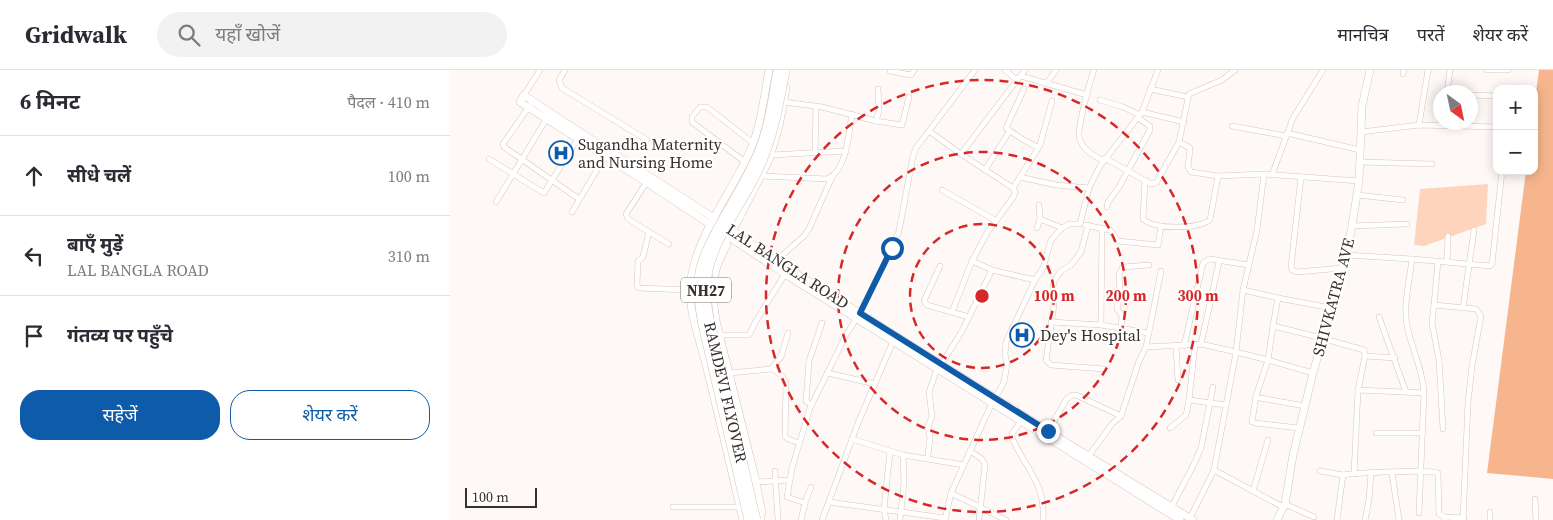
<!DOCTYPE html>
<html lang="hi">
<head>
<meta charset="utf-8">
<style>
	:root { --surface:#fff; --page:#f2f2f3; --text:#2b2b33; --muted:#7c7c81; --line:#e1e1e2; --accent:#0d5ba9 }
	body { margin:0; font-family:"Source Serif 4","Noto Sans Devanagari",serif; background:var(--page); color:var(--text) }
	.controls { position:absolute; right:15px; top:15px; display:grid; overflow:hidden; border-radius:10px; box-shadow:0 2px 12px #0003 }
	.controls button { width:45px; height:45px; display:grid; place-items:center; padding:0; border:0; border-bottom:1px solid var(--line); background:var(--surface); color:var(--text); font:25px sans-serif }
	.compass { position:absolute; left:983px; top:15px; width:45px; height:45px; border-radius:50%; background:var(--surface); box-shadow:0 2px 12px #0003; rotate:147deg }
	.scale { position:absolute; left:15px; bottom:12px; width:72px; box-sizing:border-box; padding-left:5px; border:2px solid #38302c; border-top:0; font-size:14px; line-height:18px; white-space:nowrap; color:#38302c; -webkit-text-stroke:4px #fff; paint-order:stroke }
	.stop { position:absolute; width:15px; height:15px; margin:-11px; border:4px solid #0d5ba9; border-radius:50%; background:#fff }
	.stop.end { background:#0d5ba9; border-color:#fff; box-shadow:0 1px 5px #0008 }
	.list { margin:0; padding:0; list-style:none }
	h2 { display:flex; justify-content:space-between; align-items:center; height:65px; margin:0; padding:0 20px; font-size:21px }
	h2 small { font-size:16px; font-weight:400; color:var(--muted) }
	.list li { display:grid; grid-template-columns:32px 1fr auto; gap:15px; align-items:center; box-sizing:border-box; height:80px; padding:0 20px; border-top:1px solid var(--line) }
	.list b { display:block; font-size:19px; white-space:nowrap }
	.list p { margin:0; font-size:16px; white-space:nowrap; color:var(--muted) }
	.list em { font-size:16px; font-style:normal; color:var(--muted) }
	.actions { display:flex; gap:10px; padding:15px 20px }
	.actions a { flex:1; padding:11px 0; border:1px solid var(--accent); border-radius:20px; text-align:center; font-size:18px; color:var(--accent) }
	.actions .main { background:var(--accent); color:#fff }
	.icon { flex:none; width:28px; height:28px; fill:none; stroke:currentColor; stroke-width:2; stroke-linecap:round; stroke-linejoin:round }
	.map { position:relative; flex:none; width:1103px; height:450px; overflow:hidden }
	header { display:flex; align-items:center; gap:30px; box-sizing:border-box; height:70px; padding:0 25px; background:var(--surface); border-bottom:1px solid var(--line) }
	header strong { font-size:24px }
	nav { display:flex; gap:28px; margin-inline-start:auto; font-size:18px }
	.search { width:350px; height:45px; background:var(--page); display:flex; align-items:center; gap:12px; box-sizing:border-box; padding:0 18px; border-radius:28px; color:var(--muted); font-size:19px }
	main { display:flex }
	aside { flex:1; background:var(--surface) }
	.map>svg:first-child { display:block }
</style>
</head>
<body>
<header>
<strong>Gridwalk</strong>
<div class="search"><svg class="icon" aria-label="search" viewBox="0 0 24 24"><circle cx="10" cy="10" r="6"/><path d="M15 15l6 6"/></svg>यहाँ खोजें</div>
<nav><a>मानचित्र</a><a>परतें</a><a>शेयर करें</a></nav>
</header>
<main>
<aside>
<h2>6 मिनट<small>पैदल · 410 m</small></h2>
<ul class="list">
<li><svg class="icon" aria-label="ahead" viewBox="0 0 24 24"><path d="M12 20V5M6 11l6-6 6 6"/></svg><div><b>सीधे चलें</b></div><em>100 m</em></li>
<li><svg class="icon" aria-label="left" viewBox="0 0 24 24"><path d="M17 20v-9H6M10 6l-5 5 5 5"/></svg><div><b>बाएँ मुड़ें</b><p>LAL BANGLA ROAD</p></div><em>310 m</em></li>
<li><svg class="icon" aria-label="arrive" viewBox="0 0 24 24"><path d="M6 21V4h12l-3 4 3 4H6"/></svg><div><b>गंतव्य पर पहुँचे</b></div></li>
</ul>
<div class="actions"><a class="main">सहेजें</a><a>शेयर करें</a></div>
</aside>
<div class="map">
<svg width="1103" height="450" viewBox="0 0 1103 450">
	<rect width="100%" height="100%" fill="#fef9f7"/>
	<polygon fill="#fed5bc" points="1038,114 1036,154 974,176 964,175 970,119"/>
	<polygon fill="#f6b58d" points="1089,0 1103,0 1103,409 1037,403 1076,101 1084,101 1084,37"/>
	<g fill="none" stroke-linecap="round" stroke-linejoin="round">
		<g stroke="#d8c4b9" stroke-width="6">
			<g id="street">
				<polyline points="115,0 109,10 112,18 197,70"/>
				<polyline points="555,0 567,10 575,0"/>
				<path d="M644,0C640,10 628,56 629,66C631,79 644,86 654,91"/>
				<polyline points="1037,0 1058,0"/>
				<polyline points="440,1 461,5 464,0"/>
				<polyline points="953,4 954,0"/>
				<polyline points="571,6 637,25"/>
				<polyline points="596,14 606,0"/>
				<polyline points="574,19 556,58 572,69 587,77 590,75 602,31"/>
				<polyline points="700,19 738,27"/>
				<polyline points="997,22 1000,0"/>
				<polyline points="74,25 90,0"/>
				<polyline points="1021,25 1047,26"/>
				<polyline points="650,30 673,37 690,45"/>
				<polyline points="334,32 372,37 426,51 452,55 459,27"/>
				<polyline points="80,35 53,74 54,77 129,129"/>
				<polyline points="692,42 734,52"/>
				<polyline points="426,51 429,41 428,19"/>
				<polyline points="969,55 978,0"/>
				<polyline points="782,56 836,66"/>
				<polyline points="479,61 512,85"/>
				<polyline points="911,62 969,55 1046,57"/>
				<polyline points="837,63 910,80"/>
				<polyline points="729,72 740,78 738,97 741,102 768,106 814,104 909,111"/>
				<polyline points="365,83 366,36"/>
				<polyline points="321,85 396,81"/>
				<polyline points="655,88 701,114 706,113 729,72 739,24 772,10 785,0"/>
				<polyline points="39,89 94,123 129,67"/>
				<polyline points="295,92 242,52 242,47 250,37 257,37 303,73"/>
				<polyline points="910,92 982,94"/>
				<polyline points="535,100 559,62"/>
				<polyline points="822,105 843,48 873,0"/>
				<path d="M311,106L377,109C397,101 399,62 402,44"/>
				<polyline points="570,107 606,115 639,118"/>
				<polyline points="851,107 841,197 842,200 847,202 892,198"/>
				<polyline points="198,110 176,144 178,149 199,162 193,187 188,191 187,215 189,218 239,220"/>
				<path d="M695,110L693,149C705,160 747,159 760,150L768,106"/>
				<polyline points="563,118 589,77"/>
				<polyline points="492,120 545,150"/>
				<polyline points="907,125 953,130"/>
				<polyline points="46,132 97,48"/>
				<polyline points="589,135 590,149"/>
				<polyline points="657,137 658,132 669,117 700,60 700,56 688,48"/>
				<polyline points="122,142 157,83"/>
				<polyline points="635,155 650,158 652,161 651,255"/>
				<polyline points="638,155 631,182 621,195 611,201 605,209 603,216 604,235 596,290 601,295 654,299"/>
				<polyline points="902,156 957,154"/>
				<polyline points="587,158 590,149 612,158"/>
				<polyline points="650,158 660,160 668,171 708,175 711,156"/>
				<polyline points="199,162 219,174"/>
				<path d="M278,175C273,184 268,193 266,204C259,236 273,272 280,303L321,299L331,287L338,263"/>
				<polyline points="896,185 962,189 1040,196 1042,194 1052,101"/>
				<polyline points="326,191 354,166 359,159 382,107"/>
				<polyline points="988,191 984,235 1026,239 1031,246 1022,296 1018,333 1013,450"/>
				<polyline points="997,192 998,166"/>
				<polyline points="490,196 474,231 477,235 519,247"/>
				<polyline points="542,200 585,210"/>
				<polyline points="793,220 807,160 814,104"/>
				<polyline points="828,228 881,238"/>
				<polyline points="984,235 982,253 989,290 993,359"/>
				<polyline points="1013,238 1024,160"/>
				<polyline points="502,242 522,191 537,163 564,126 565,121 563,118 511,84 567,10"/>
				<polyline points="929,247 956,322"/>
				<polyline points="601,252 651,255 699,263"/>
				<polyline points="671,259 672,245 667,239 670,221 669,204 673,197 699,195"/>
				<polyline points="271,265 299,265 306,251 335,204"/>
				<polyline points="751,274 769,192"/>
				<polyline points="726,276 728,310"/>
				<polyline points="734,276 753,193 760,189 799,195"/>
				<polyline points="696,277 711,201"/>
				<polyline points="915,286 945,288"/>
				<polyline points="491,295 512,261 542,200 522,191"/>
				<polyline points="322,298 333,307 336,313 335,366 338,369 349,373"/>
				<polyline points="280,303 306,407 313,443"/>
				<polyline points="378,303 425,314"/>
				<path d="M863,303L818,290L823,256L860,265L914,280L915,286L908,320L974,323C973,299 961,278 957,255C953,234 960,209 962,189"/>
				<polyline points="810,328 855,336"/>
				<polyline points="739,330 776,335"/>
				<polyline points="362,335 356,331 359,291 372,253"/>
				<path d="M571,351L562,364V368C575,398 596,413 593,450"/>
				<polyline points="802,352 806,326 818,290 786,282 793,220 828,228 823,256"/>
				<polyline points="805,353 849,358"/>
				<polyline points="720,358 736,345 739,330 745,275"/>
				<polyline points="597,363 616,330 622,325 626,325 671,346"/>
				<polyline points="926,363 972,363"/>
				<polyline points="402,369 453,385 514,395"/>
				<polyline points="520,381 532,389 535,395 529,450"/>
				<polyline points="478,385 480,368 478,356 482,347 479,322 487,299"/>
				<polyline points="637,388 662,354 671,346 689,291 696,277 751,274 786,282 764,400 740,448"/>
				<polyline points="764,400 833,437"/>
				<polyline points="325,401 328,450"/>
				<polyline points="870,401 893,405"/>
				<polyline points="942,403 949,450"/>
				<polyline points="904,404 908,320"/>
				<polyline points="307,412 340,410"/>
				<polyline points="361,417 355,433 337,427 342,398 360,338 396,265 410,243 442,178 449,161 463,86 466,78 525,0"/>
				<polyline points="803,421 818,370"/>
				<polyline points="501,423 556,450"/>
				<polyline points="1085,429 1086,450"/>
				<polyline points="379,432 495,448"/>
				<polyline points="835,434 864,447"/>
				<polyline points="223,437 290,437"/>
				<polyline points="720,440 744,394 751,378 763,317"/>
				<polyline points="1040,442 1040,450"/>
				<polyline points="969,443 974,323"/>
				<polyline points="351,450 355,433"/>
				<polyline points="372,450 408,353 444,269"/>
				<polyline points="436,450 434,439 440,381"/>
				<polyline points="450,450 454,413 453,385"/>
				<polyline points="495,450 501,423 542,333 554,312 557,294 555,284 556,272 585,210 593,198 601,170 612,158 619,154 630,154 639,118 650,96 692,42 708,0"/>
				<path d="M887,450L893,405C905,403 980,399 988,403L989,444L994,447"/>
				<polyline points="915,450 919,430 921,403"/>
				<polyline points="994,450 994,447 1014,448"/>
			</g>
		</g>
		<g stroke="#d8c4b9" stroke-width="8">
			<g id="secondary">
				<polyline points="262,201 269,184 283,160 319,90 329,56 336,18"/>
				<polyline points="271,280 311,450"/>
				<path d="M293,450C281,398 269,347 256,295C249,265 235,235 242,203C251,159 282,122 300,81C311,56 314,27 319,0"/>
				<path d="M730,450L335,204L196,112L70,32L74,25C157,82 245,132 326,191L638,386L743,450"/>
				<polyline points="827,450 835,434 843,385 863,303 896,185 902,156 909,111 912,36 920,0"/>
			</g>
		</g>
		<use href="#street" stroke="#fff" stroke-width="5"/>
		<use href="#secondary" stroke="#fff" stroke-width="7"/>
		<g stroke="#d8c4b9" stroke-width="10" stroke-linecap="butt">
			<g id="highway-bridge">
				<path d="M299,450L253,255C250,237 247,220 250,202C254,182 266,163 275,146C287,125 300,104 309,82C320,56 323,27 328,0"/>
				<path d="M306,450L259,249C256,233 254,216 258,200C266,164 293,133 308,100C323,68 329,34 335,0"/>
			</g>
		</g>
		<use href="#highway-bridge" stroke="#fff" stroke-width="9"/>
	</g>
	<g fill="none" stroke-linecap="round" stroke-linejoin="round">
		<polyline stroke="#0d5ba9" stroke-width="6" points="442,178 410,243 598,361"/>
	</g>
	<g fill="none" stroke="#d62828" stroke-width="2.5" stroke-dasharray="9 6">
		<circle cx="532" cy="226" r="72"/>
		<circle cx="532" cy="226" r="144"/>
		<circle cx="532" cy="226" r="216"/>
	</g>
	<defs>
		<g id="hospital-ring" transform="scale(1.25)"><circle r="9.5" fill="#fff" stroke="#0d5ba9" stroke-width="1.5"/><path d="M-5-5h3v3.5h4V-5h3V5h-3V1.5h-4V5h-3Z" fill="#0d5ba9"/></g>
	</defs>
	<g fill-rule="evenodd">
		<use href="#hospital-ring" x="111" y="83"/>
		<use href="#hospital-ring" x="572" y="265"/>
	</g>
	<g text-anchor="middle" dominant-baseline="central" stroke-width="4.5" stroke-linejoin="round" paint-order="stroke">
		<rect fill="#fff" stroke="#746e6b" stroke-width="1" x="231" y="207.5" width="50" height="25" rx="4"/>
		<g font-size="15" font-weight="bold" fill="#38302c">
			<text x="256" y="220">NH27</text>
		</g>
		<g font-size="16" fill="#38302c" stroke="#fff" text-anchor="start">
			<text x="128" y="74">Sugandha Maternity<tspan x="128" dy="18">and Nursing Home</tspan></text>
			<text x="590" y="265">Dey's Hospital</text>
		</g>
		<g font-size="16" fill="#38302c" stroke="#fff">
			<text transform="translate(338 196) rotate(33)">LAL BANGLA ROAD</text>
			<text transform="translate(883 227) rotate(-75)">SHIVKATRA AVE</text>
			<text transform="translate(276 322) rotate(77)">RAMDEVI FLYOVER</text>
		</g>
	</g>
	<circle cx="532" cy="226" r="8" fill="#d62828" stroke="#fff" stroke-width="2.5"/>
	<g font-size="15" text-anchor="middle" font-weight="bold" fill="#d62828" stroke="#fff" stroke-width="4.5" stroke-linejoin="round" paint-order="stroke">
		<text x="604" y="231">100 m</text>
		<text x="676" y="231">200 m</text>
		<text x="748" y="231">300 m</text>
	</g>
</svg>
<div class="controls">
<button>+</button>
<button>−</button>
</div>
<svg class="compass" viewBox="-18 -18 36 36"><path d="M0-13l5 13h-10z" fill="#e53935"/><path d="M0 13l5-13h-10z" fill="#7c7c81"/></svg>
<div class="scale">100 m</div>
<div class="stop" style="left:442px;top:178px"></div>
<div class="stop end" style="left:598px;top:361px"></div>
</div>
</main>
</body>
</html>
